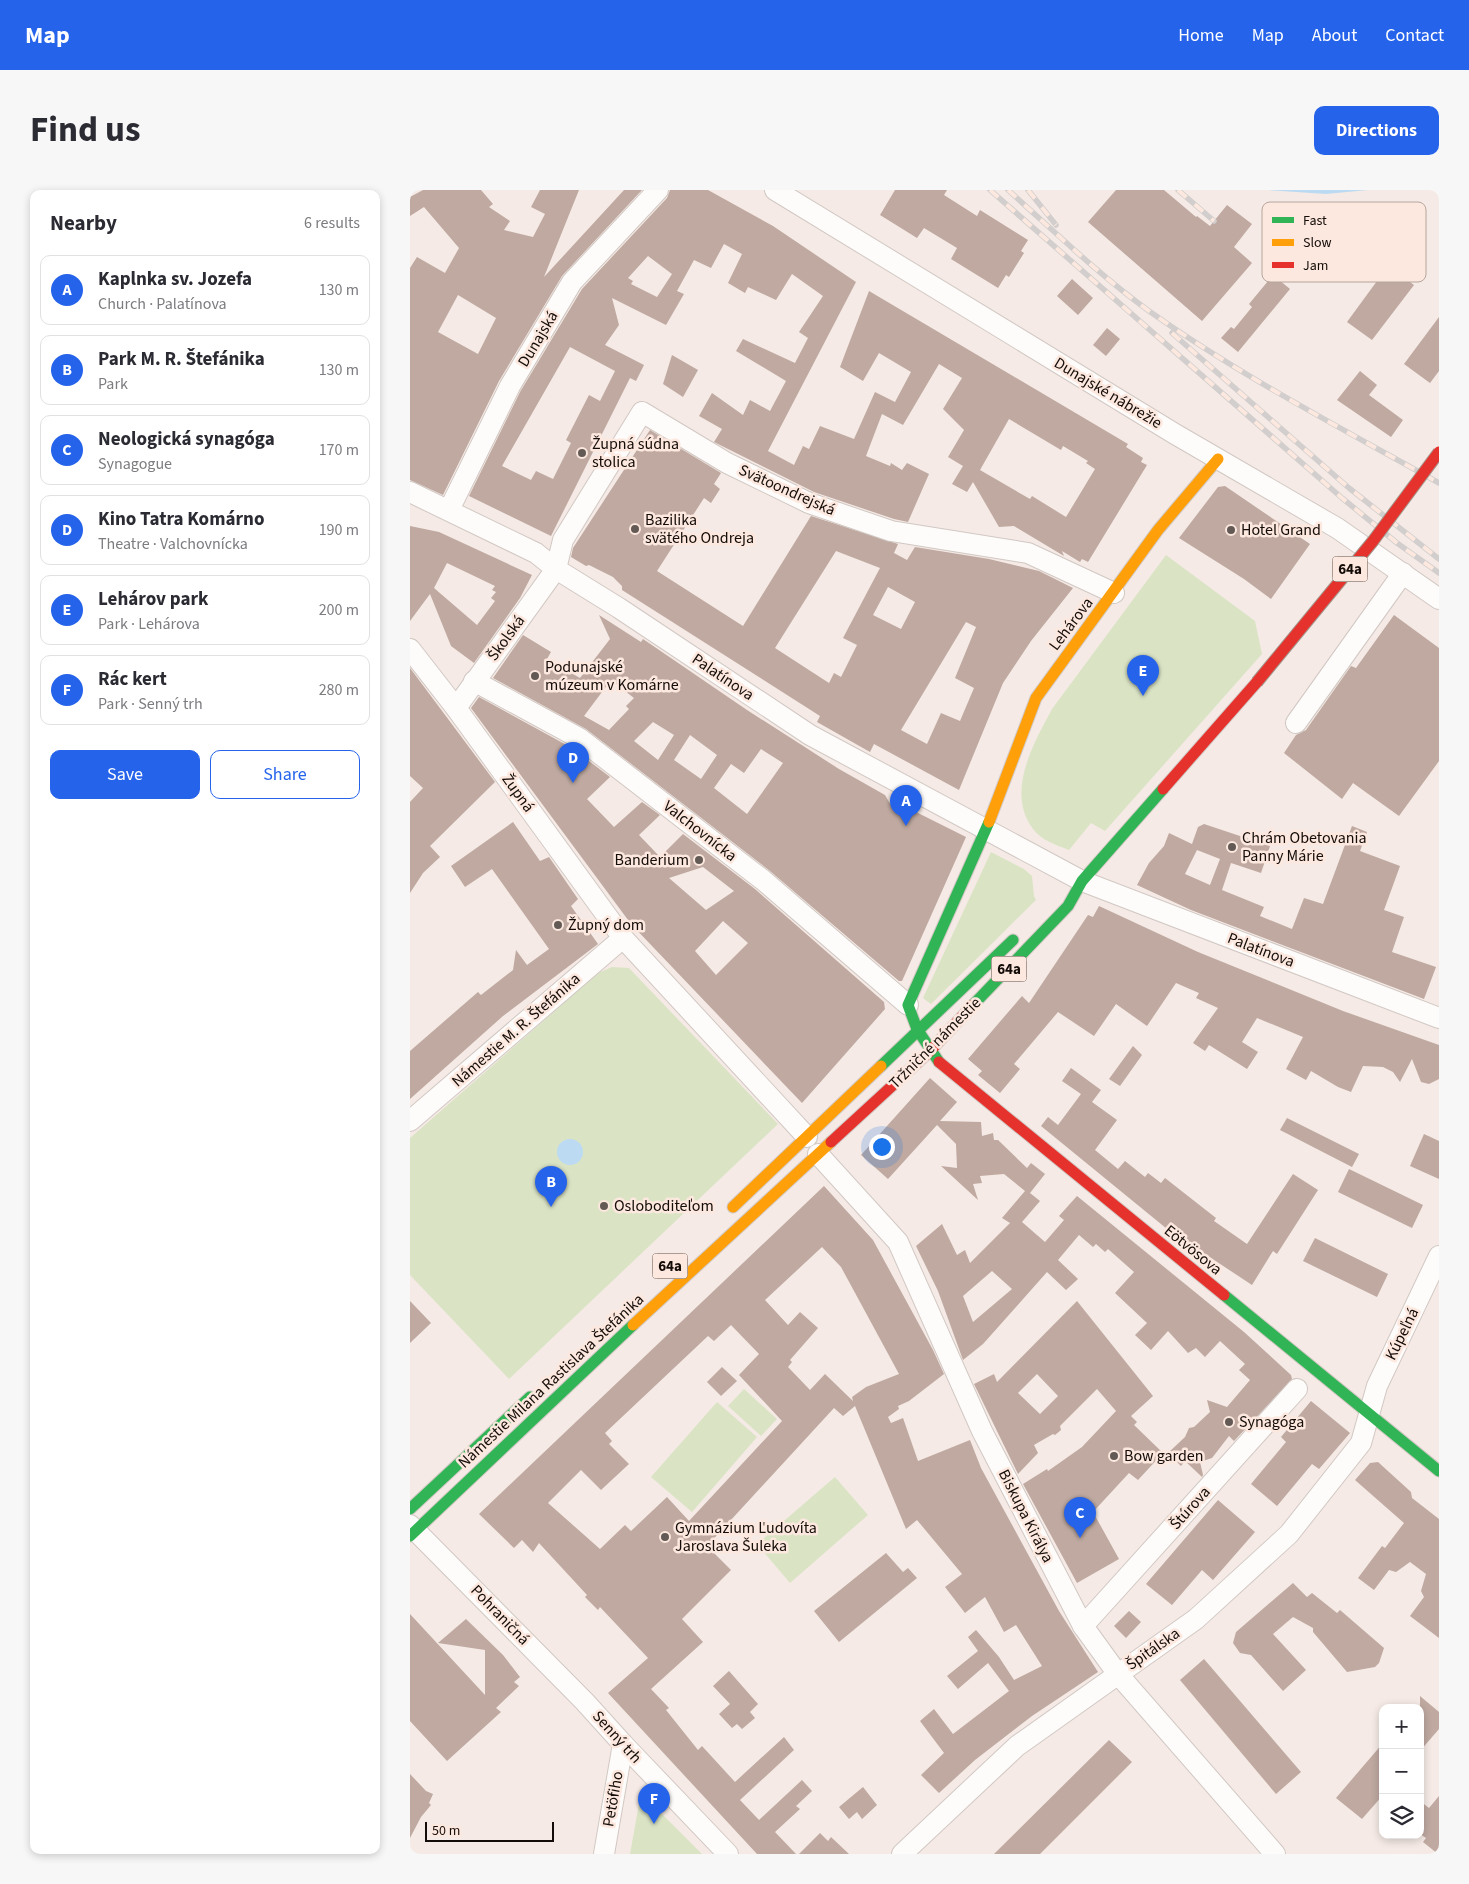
<!DOCTYPE html>
<html lang="en">
<head>
<meta charset="utf-8">
<style>
	:root { --surface:#fff; --page:#f7f7f7; --text:#2b2b33; --muted:#7c7c81; --line:#e1e1e2; --accent:#2563eb }
	body { margin:0; font-family:"Source Sans 3",sans-serif; background:var(--page); color:var(--text) }
	.controls { position:absolute; right:15px; bottom:15px; display:grid; overflow:hidden; border-radius:10px; box-shadow:0 2px 8px #0003 }
	.controls button { width:45px; height:45px; display:grid; place-items:center; padding:0; border:0; border-bottom:1px solid var(--line); background:var(--surface); color:var(--text); font:25px sans-serif }
	.scale { position:absolute; left:15px; bottom:12px; width:129px; box-sizing:border-box; padding-left:5px; border:2px solid #140c08; border-top:0; font-size:14px; line-height:18px; white-space:nowrap; color:#140c08; -webkit-text-stroke:4px #fce8de; paint-order:stroke }
	.you { position:absolute; left:471px; top:956px; width:18px; height:18px; margin:-12px; border:4px solid #fff; border-radius:50%; background:#1a73e8; box-shadow:0 0 0 8px #1a73e833 }
	.badge { display:grid; place-items:center; width:32px; height:32px; border-radius:50%; background:var(--accent); color:#fff; font-size:16px; font-weight:700 }
	.pin { position:absolute; translate:-50% -41px; filter:drop-shadow(0 1px 2px #0008) }
	.pin::after { content:''; position:absolute; top:26px; width:18px; height:15px; background:inherit; clip-path:polygon(0 0,100% 0,50% 100%) }
	.list { margin:0; padding:0; list-style:none }
	h2 { display:flex; justify-content:space-between; align-items:center; height:65px; margin:0; padding:0 20px; font-size:21px }
	h2 small { font-size:16px; font-weight:400; color:var(--muted) }
	.list li { display:grid; grid-template-columns:32px 1fr auto; gap:15px; align-items:center; box-sizing:border-box; height:70px; margin:0 10px 10px; padding:0 10px; border:1px solid var(--line); border-radius:10px }
	.list b { display:block; font-size:19px; white-space:nowrap }
	.list p { margin:0; font-size:16px; white-space:nowrap; color:var(--muted) }
	.list em { font-size:16px; font-style:normal; color:var(--muted) }
	.actions { display:flex; gap:10px; padding:15px 20px }
	.actions a { flex:1; padding:11px 0; border:1px solid var(--accent); border-radius:10px; text-align:center; font-size:18px; color:var(--accent) }
	.actions .main { background:var(--accent); color:#fff }
	.icon { flex:none; width:28px; height:28px; fill:none; stroke:currentColor; stroke-width:2; stroke-linecap:round; stroke-linejoin:round }
	.map { position:relative; flex:none; width:1029px; height:1664px; overflow:hidden; border-radius:10px }
	header { display:flex; align-items:center; gap:30px; box-sizing:border-box; height:70px; padding:0 25px; background:var(--accent); color:#fff }
	header strong { font-size:24px }
	nav { display:flex; gap:28px; margin-inline-start:auto; font-size:18px }
	.intro { display:flex; align-items:center; justify-content:space-between; box-sizing:border-box; height:120px; padding:0 30px }
	h1 { margin:0; font-size:35px }
	.button { padding:12px 22px; border-radius:10px; background:var(--accent); color:#fff; font-size:18px; font-weight:700 }
	main { display:flex; gap:30px; padding:0 30px }
	aside { flex:1; background:var(--surface); border-radius:10px; box-shadow:0 2px 8px #0003 }
	.map>svg:first-child { display:block }
</style>
</head>
<body>
<header>
<strong>Map</strong>
<nav><a>Home</a><a>Map</a><a>About</a><a>Contact</a></nav>
</header>
<div class="intro"><h1>Find us</h1><a class="button">Directions</a></div>
<main>
<aside>
<h2>Nearby<small>6 results</small></h2>
<ul class="list">
<li><span class="badge">A</span><div><b>Kaplnka sv. Jozefa</b><p>Church · Palatínova</p></div><em>130 m</em></li>
<li><span class="badge">B</span><div><b>Park M. R. Štefánika</b><p>Park</p></div><em>130 m</em></li>
<li><span class="badge">C</span><div><b>Neologická synagóga</b><p>Synagogue</p></div><em>170 m</em></li>
<li><span class="badge">D</span><div><b>Kino Tatra Komárno</b><p>Theatre · Valchovnícka</p></div><em>190 m</em></li>
<li><span class="badge">E</span><div><b>Lehárov park</b><p>Park · Lehárova</p></div><em>200 m</em></li>
<li><span class="badge">F</span><div><b>Rác kert</b><p>Park · Senný trh</p></div><em>280 m</em></li>
</ul>
<div class="actions"><a class="main">Save</a><a>Share</a></div>
</aside>
<div class="map">
<svg width="1029" height="1664" viewBox="0 0 1029 1664">
	<rect width="100%" height="100%" fill="#f5eae5"/>
	<g fill="#dae4c5">
		<path d="M756,365L845,431L852,464L695,641L681,633L659,660C646,655 631,650 623,639C595,602 624,553 642,519Z"/>
		<polygon points="581,662 614,679 622,686 624,706 626,710 521,814 513,808"/>
		<polygon points="202,777 219,778 368,934 99,1189 0,1085 0,948 188,783"/>
		<polygon points="334,1199 367,1229 351,1246 318,1216"/>
		<polygon points="307,1212 347,1247 282,1322 241,1287"/>
		<polygon points="425,1287 458,1325 380,1393 347,1354"/>
		<polygon points="231,1603 292,1664 220,1664"/>
	</g>
	<g fill="#bcdbf2">
		<polygon points="858,0 958,0 916,4"/>
		<circle cx="160" cy="962" r="13"/>
	</g>
	<g fill="#bfa9a1" fill-rule="evenodd">
		<path d="M13,0H71L83,14L79,17L100,31L94,40L123,47L135,24L121,17L130,0H169L134,87L214,0H232L152,86L89,191L33,305L0,290V78L7,67L35,83L49,58L14,17L0,26V7ZM48,105L86,128L68,164L28,142Z"/>
		<path d="M260,0H298L363,36L446,92L358,261L384,275L393,256L399,259L410,236L444,249L465,202L485,212L501,182L469,163L453,191L430,177L459,101L718,254L716,257L733,268L731,272L737,275L678,372L672,369L670,372L652,361L654,366L604,336L589,337L563,292L557,302L542,294L553,276L538,267L554,240L533,219L552,188L529,174L493,235L472,224L456,266L480,276L481,273L492,280L497,273L519,284L498,332L484,329L404,302L304,252L312,239L289,226L302,203L333,225L340,210L360,221L376,191L326,161L333,149L385,173L398,148L389,142L413,106L382,84L366,110L338,97L335,103L318,93L332,64L314,54L301,78L284,70L267,101L274,104L256,135L202,108L209,135L195,155L234,175L226,191L220,188L141,346L59,306L110,202L172,99L257,8ZM238,66L262,84L247,107L221,94L223,91L218,88ZM160,157L205,181L190,211L179,205L156,250L161,253L143,289L126,281L121,290L92,276ZM599,229L651,260L653,256L678,271L676,273L685,279L656,327L622,306L620,309L570,280Z"/>
		<polygon points="485,0 537,0 534,5 567,26 570,20 618,50 611,61 614,63 599,87 596,85 588,98 541,69 547,58 514,38 507,48 470,25"/>
		<polygon points="706,0 754,0 786,27 787,26 800,36 817,15 842,34 824,57 842,73 792,131 678,32"/>
		<polygon points="978,76 1004,95 962,150 937,132"/>
		<polygon points="863,85 880,99 828,162 811,148 821,137 824,139 842,117 839,114"/>
		<polygon points="662,89 683,108 668,125 647,106"/>
		<polygon points="1029,127 1029,181 1020,193 994,174"/>
		<polygon points="697,138 710,149 696,166 683,155"/>
		<polygon points="262,165 288,180 273,207 253,194"/>
		<polygon points="950,181 967,195 959,205 993,230 981,247 927,210"/>
		<path d="M240,240L311,283L304,294L310,299L301,313L294,308L247,381L333,436L401,326L488,354L484,363L497,370L505,357L579,369L629,381L663,398L621,451L593,493L549,600L464,554L460,562L407,532L410,526L212,400V396L203,387L179,375L176,376L161,367L163,358ZM426,361L470,378L433,448L447,455L431,487L424,483L419,493L365,458ZM478,397L505,412L491,439L463,425ZM556,432L566,437L545,488L564,498L550,531L531,523L517,554L491,540Z"/>
		<polygon points="815,296 900,354 861,409 834,389 769,348 808,297"/>
		<path d="M0,336L29,342L122,385L110,408L64,473L41,456L20,404L0,431ZM37,373L85,396L82,400L86,402L81,408L85,411L67,435L24,398Z"/>
		<path d="M189,425L231,452L233,449L337,520L429,579L475,605L485,622L490,614L556,647L492,791H489L360,681L176,539L83,488L113,445L141,462L137,469L170,488L200,449ZM201,490L224,508L216,516L219,519L199,540L174,526ZM243,532L264,545L248,570L224,551ZM280,545L307,565L291,589L264,570ZM351,559L373,573L337,624L304,598L321,574L334,583Z"/>
		<polygon points="984,425 1029,458 1029,571 989,626 943,593 932,609 874,563 886,545 896,540 941,476 946,478"/>
		<polygon points="0,478 85,592 20,656 30,667 13,683 0,703 0,612 13,598 0,586"/>
		<path d="M69,507L162,558L200,587L177,609L204,637L232,612L250,625L229,645L250,667L273,644L345,699L474,812L475,819L392,913L221,734L61,518ZM293,677L324,701L296,720L259,688ZM313,731L338,753L306,785L285,761Z"/>
		<polygon points="103,632 130,671 139,667 168,709 161,716 188,754 93,826 0,909 0,861 68,802 71,805 103,780 106,760 117,775 139,759 82,679 55,697 41,676"/>
		<path d="M794,634L860,656L851,683L821,673L812,700L854,717L850,726L882,739L894,708L913,714L942,636L957,642L950,661L990,676L974,720L994,727L982,762L1026,777L1014,809L781,720L727,695L739,673L754,656L759,643L782,654L788,637ZM787,660L810,669L800,695L775,684Z"/>
		<polygon points="689,716 788,762 933,821 1029,855 1029,889 1019,894 1011,892 1002,869 990,892 983,882 973,877 953,876 941,902 928,897 901,881 896,890 876,879 893,847 847,828 832,852 848,862 837,879 799,855 795,861 783,853 808,818 786,808 789,803 766,793 737,836 706,814 684,846 648,822 604,874 610,879 590,903 568,885 572,881 558,869 612,806 619,813 678,725 683,727"/>
		<polygon points="723,856 732,865 710,896 699,889"/>
		<polygon points="661,878 691,900 682,912 707,930 685,960 708,979 715,971 735,987 738,983 751,993 755,988 806,1028 804,1031 837,1054 883,984 908,1000 867,1064 863,1061 842,1095 786,1058 784,1061 631,936 638,927 648,935 671,904 652,891"/>
		<path d="M520,888L547,912L530,931L571,932L572,946L583,943L584,950H588L617,978L621,973L635,984L620,1003L630,1011L612,1032L635,1052L654,1030L649,1026L667,1006L834,1142L881,1185L882,1189L824,1251L819,1246L802,1268L790,1272L793,1285L792,1287L775,1271L771,1276L758,1263L775,1247L779,1238L784,1237L800,1222L797,1210L817,1217L840,1190L829,1180L835,1174L810,1151L795,1167L786,1158L778,1163L758,1141L741,1160L725,1145L737,1133L705,1103L724,1082L698,1059L695,1062L686,1054L683,1057L669,1045L648,1070L668,1089L656,1100L637,1082L573,1154L553,1170L528,1101L506,1056L532,1034L547,1065L555,1060L560,1073L600,1033L592,1028L615,1001L594,984L570,986L572,993L563,994L568,1010L531,976L547,978L546,954L527,935L478,989L451,965ZM582,1081L602,1099L563,1132L553,1106Z"/>
		<polygon points="877,928 949,964 942,977 870,940"/>
		<polygon points="1014,944 1029,951 1029,989 1000,976"/>
		<polygon points="939,979 1013,1015 1002,1038 928,1002"/>
		<path d="M414,996L463,1050L523,1160L534,1184L499,1211L488,1216L489,1219L478,1227L481,1233L493,1228L508,1271L560,1250L571,1278L649,1421L688,1482L622,1526L565,1570L529,1603L511,1585L534,1563L510,1531L524,1519L543,1544L599,1501L578,1473L548,1499L537,1486L568,1461L558,1447L566,1440L589,1467L604,1490L632,1476L606,1435L594,1442L575,1407L555,1423L535,1397L552,1384L507,1330L496,1339L445,1216L433,1226L424,1218L297,1356L321,1380L272,1429L293,1452L241,1499L259,1518L256,1520L288,1560L292,1556L325,1592L374,1547L384,1560L330,1610L349,1630L392,1590L402,1601L386,1616L390,1619L365,1642L386,1664H347L198,1503L238,1468L190,1417L188,1420L175,1407L177,1405L129,1353L123,1362L112,1350L104,1358L69,1324ZM412,1057L431,1077L489,1184L456,1197L442,1207L443,1211L415,1184L400,1200L378,1177L382,1172L380,1170L408,1138L390,1122L378,1135L355,1110ZM321,1135L349,1164L329,1185L372,1231L279,1331L257,1307L221,1341L215,1335L190,1359L138,1313L171,1280L191,1300L219,1274L199,1254L202,1251L195,1243L298,1146L304,1151Z"/>
		<polygon points="905,1048 978,1084 967,1107 893,1071"/>
		<polygon points="0,1111 21,1133 0,1153"/>
		<path d="M667,1111L743,1206L721,1226L727,1232L724,1235L753,1263L728,1290L719,1283L683,1322L709,1369L667,1393L613,1294L637,1279L638,1281L672,1257L706,1221L687,1199L650,1236L651,1240L645,1245L643,1244L624,1255L628,1263L608,1284L564,1194L584,1184L587,1192ZM627,1184L648,1206L630,1224L608,1203Z"/>
		<polygon points="312,1177 327,1191 311,1206 297,1192"/>
		<polygon points="901,1211 940,1243 909,1279 902,1274 867,1316 841,1294 876,1252 871,1247"/>
		<polygon points="968,1272 1001,1302 1002,1308 1029,1329 1029,1448 1000,1426 1014,1407 1011,1401 1016,1384 1000,1372 986,1382 979,1380 964,1400 948,1388 972,1356 975,1358 994,1333 945,1290 960,1273"/>
		<polygon points="808,1310 845,1342 803,1390 792,1380 762,1415 736,1394"/>
		<polygon points="476,1363 493,1382 498,1378 507,1388 429,1452 404,1421"/>
		<polygon points="883,1393 897,1407 902,1403 927,1423 930,1420 974,1458 969,1473 965,1477 937,1482 903,1442 903,1438 883,1427 863,1444 896,1480 873,1501 841,1465 830,1463 823,1453 826,1442"/>
		<polygon points="719,1421 731,1432 716,1448 704,1436"/>
		<polygon points="0,1424 75,1505 75,1460 28,1453 56,1429 93,1465 110,1487 104,1492 109,1496 86,1518 91,1522 37,1571 0,1531"/>
		<polygon points="794,1469 891,1582 866,1604 770,1490"/>
		<polygon points="319,1481 348,1514 340,1522 345,1528 332,1539 327,1534 322,1538 309,1524 320,1514 303,1496"/>
		<polygon points="1010,1506 1029,1522 1029,1539 1010,1561"/>
		<polygon points="699,1550 722,1572 630,1664 584,1664"/>
		<polygon points="973,1553 973,1605 952,1629 926,1608"/>
		<polygon points="0,1584 16,1601 23,1604 19,1613 21,1615 11,1627 0,1648"/>
		<polygon points="453,1597 467,1615 452,1629 447,1622 439,1629 429,1617"/>
		<polygon points="1029,1606 1029,1664 1028,1664 1013,1652 1016,1648 1010,1644 1010,1611 1019,1618"/>
		<polygon points="410,1643 418,1651 421,1647 439,1664 389,1664"/>
	</g>
	<g fill="none" stroke-linecap="round" stroke-linejoin="round">
		<g stroke="#d1c8c3" stroke-width="22">
			<g id="street">
				<polyline points="365,0 765,244 927,338 1029,409"/>
				<polyline points="0,302 126,363 146,379 209,418 400,545 672,691 1029,828"/>
				<polyline points="39,320 100,196 162,92 248,0"/>
				<polyline points="0,459 46,518 213,748 397,947"/>
				<polyline points="64,491 169,548 353,690 498,815"/>
				<polyline points="46,518 146,379 153,350 232,222 317,273 399,313 481,341 618,363 704,403"/>
				<polyline points="886,533 993,383"/>
				<polyline points="0,931 213,748"/>
				<polyline points="408,964 488,1052 572,1241 673,1436 707,1483 865,1664"/>
				<polyline points="0,1335 175,1512 213,1554 318,1664"/>
				<polyline points="673,1436 887,1199"/>
				<polyline points="194,1664 213,1554"/>
				<polyline points="492,1664 607,1556 786,1429 879,1344 951,1253 967,1196 1029,1066"/>
			</g>
		</g>
		<g stroke="#d1c8c3" stroke-width="13">
			<g id="fast">
				<polyline points="563,815 658,716 672,691 753,599"/>
				<polyline points="529,872 507,839 498,815 579,632"/>
				<polyline points="471,876 603,750"/>
				<polyline points="814,1105 1029,1281"/>
				<polyline points="0,1319 120,1207"/>
				<polyline points="0,1346 223,1135"/>
			</g>
		</g>
		<g stroke="#d1c8c3" stroke-width="13">
			<g id="slow">
				<polyline points="579,632 626,508 748,340 808,269"/>
				<polyline points="323,1017 471,876"/>
				<polyline points="223,1135 421,952"/>
			</g>
		</g>
		<g stroke="#d1c8c3" stroke-width="13">
			<g id="jam">
				<polyline points="753,599 847,492"/>
				<polyline points="529,872 814,1105"/>
				<polyline points="421,952 519,862 563,815"/>
			</g>
		</g>
		<use href="#street" stroke="#fefcfb" stroke-width="20"/>
		<use href="#fast" stroke="#30b455" stroke-width="11"/>
		<use href="#slow" stroke="#ff9f0a" stroke-width="11"/>
		<use href="#jam" stroke="#e5322d" stroke-width="11"/>
		<g stroke="#d1cecd" stroke-width="5.5">
			<g id="rail">
				<polyline points="580,0 932,308 987,353 1029,383"/>
				<path d="M598,0C644,41 689,85 739,121C831,186 931,238 1029,293"/>
				<polyline points="618,0 646,35"/>
				<polyline points="768,0 804,31"/>
				<polyline points="762,143 939,298 1029,369"/>
			</g>
		</g>
		<use href="#rail" stroke="#fce8de" stroke-width="4" stroke-dasharray="11" stroke-linecap="butt"/>
		<g stroke="#a6988e" stroke-width="13" stroke-linecap="butt">
			<polyline id="jam-bridge" points="847,492 963,351 1029,262"/>
		</g>
		<use href="#jam-bridge" stroke="#e5322d" stroke-width="11"/>
	</g>
	<g fill="#635a55" stroke="#fce8de" stroke-width="2">
		<circle cx="172" cy="263" r="5"/>
		<circle cx="225" cy="339" r="5"/>
		<circle cx="821" cy="340" r="5"/>
		<circle cx="125" cy="486" r="5"/>
		<circle cx="822" cy="657" r="5"/>
		<circle cx="289" cy="670" r="5"/>
		<circle cx="148" cy="735" r="5"/>
		<circle cx="194" cy="1016" r="5"/>
		<circle cx="819" cy="1232" r="5"/>
		<circle cx="704" cy="1266" r="5"/>
		<circle cx="255" cy="1347" r="5"/>
	</g>
	<g text-anchor="middle" dominant-baseline="central" stroke-width="5" stroke-linejoin="round" paint-order="stroke">
		<g fill="#fce8de" stroke="#5a4e48" stroke-width="1">
			<rect x="922.5" y="366.5" width="35" height="25" rx="4"/>
			<rect x="581.5" y="766.5" width="35" height="25" rx="4"/>
			<rect x="242.5" y="1063.5" width="35" height="25" rx="4"/>
		</g>
		<g font-size="15" font-weight="bold" fill="#140c08">
			<text x="940" y="379">64a</text>
			<text x="599" y="779">64a</text>
			<text x="260" y="1076">64a</text>
		</g>
		<g font-size="16" fill="#140c08" stroke="#fce8de">
			<text transform="translate(128 149) rotate(-59)">Dunajská</text>
			<text transform="translate(698 203) rotate(31)">Dunajské nábrežie</text>
			<text transform="translate(377 300) rotate(24)">Svätoondrejská</text>
			<text transform="translate(661 434) rotate(-53)">Lehárova</text>
			<text transform="translate(96 448) rotate(-54)">Školská</text>
			<text transform="translate(313 487) rotate(34)">Palatínova</text>
			<text transform="translate(108 603) rotate(54)">Župná</text>
			<text transform="translate(290 641) rotate(38)">Valchovnícka</text>
			<text transform="translate(851 760) rotate(21)">Palatínova</text>
			<text transform="translate(106 840) rotate(-41)">Námestie M. R. Štefánika</text>
			<text transform="translate(525 853) rotate(-45)">Tržničné námestie</text>
			<text transform="translate(783 1060) rotate(39)">Eötvösova</text>
			<text transform="translate(992 1144) rotate(-64)">Kúpeľná</text>
			<text transform="translate(141 1191) rotate(-43)">Námestie Milana Rastislava Štefánika</text>
			<text transform="translate(780 1318) rotate(-48)">Štúrova</text>
			<text transform="translate(616 1326) rotate(63)">Biskupa Királya</text>
			<text transform="translate(90 1425) rotate(46)">Pohraničná</text>
			<text transform="translate(743 1459) rotate(-35)">Špitálska</text>
			<text transform="translate(207 1547) rotate(48)">Senný trh</text>
			<text transform="translate(203 1609) rotate(-80)">Petöfiho</text>
		</g>
		<g font-size="16" fill="#140c08" stroke="#fce8de" text-anchor="start">
			<text x="182" y="254">Župná súdna<tspan x="182" dy="18">stolica</tspan></text>
			<text x="235" y="330">Bazilika<tspan x="235" dy="18">svätého Ondreja</tspan></text>
			<text x="831" y="340">Hotel Grand</text>
			<text x="135" y="477">Podunajské<tspan x="135" dy="18">múzeum v Komárne</tspan></text>
			<text x="832" y="648">Chrám Obetovania<tspan x="832" dy="18">Panny Márie</tspan></text>
			<text x="279" y="670" text-anchor="end">Banderium</text>
			<text x="158" y="735">Župný dom</text>
			<text x="204" y="1016">Osloboditeľom</text>
			<text x="829" y="1232">Synagóga</text>
			<text x="714" y="1266">Bow garden</text>
			<text x="265" y="1338">Gymnázium Ľudovíta<tspan x="265" dy="18">Jaroslava Šuleka</tspan></text>
		</g>
	</g>
	<rect x="852" y="12" width="164" height="80" rx="8" fill="#fce8de" stroke="#b6a69e" stroke-width="1"/>
	<rect x="862" y="27" width="22" height="6" fill="#30b455"/>
	<rect x="862" y="49" width="22" height="7" fill="#ff9f0a"/>
	<rect x="862" y="72" width="22" height="6" fill="#e5322d"/>
	<g font-size="14" fill="#140c08">
		<text x="893" y="35">Fast</text>
		<text x="893" y="57">Slow</text>
		<text x="893" y="80">Jam</text>
	</g>
</svg>
<div class="controls">
<button>+</button>
<button>−</button>
<button><svg class="icon" aria-label="layers" viewBox="0 0 24 24"><path d="M12 4l9 5-9 5-9-5zM3 14l9 5 9-5"/></svg></button>
</div>
<div class="scale">50 m</div>
<div class="you"></div>
<div class="pin badge" style="left:496px;top:636px">A</div>
<div class="pin badge" style="left:141px;top:1017px">B</div>
<div class="pin badge" style="left:670px;top:1348px">C</div>
<div class="pin badge" style="left:163px;top:593px">D</div>
<div class="pin badge" style="left:733px;top:506px">E</div>
<div class="pin badge" style="left:244px;top:1634px">F</div>
</div>
</main>
</body>
</html>
